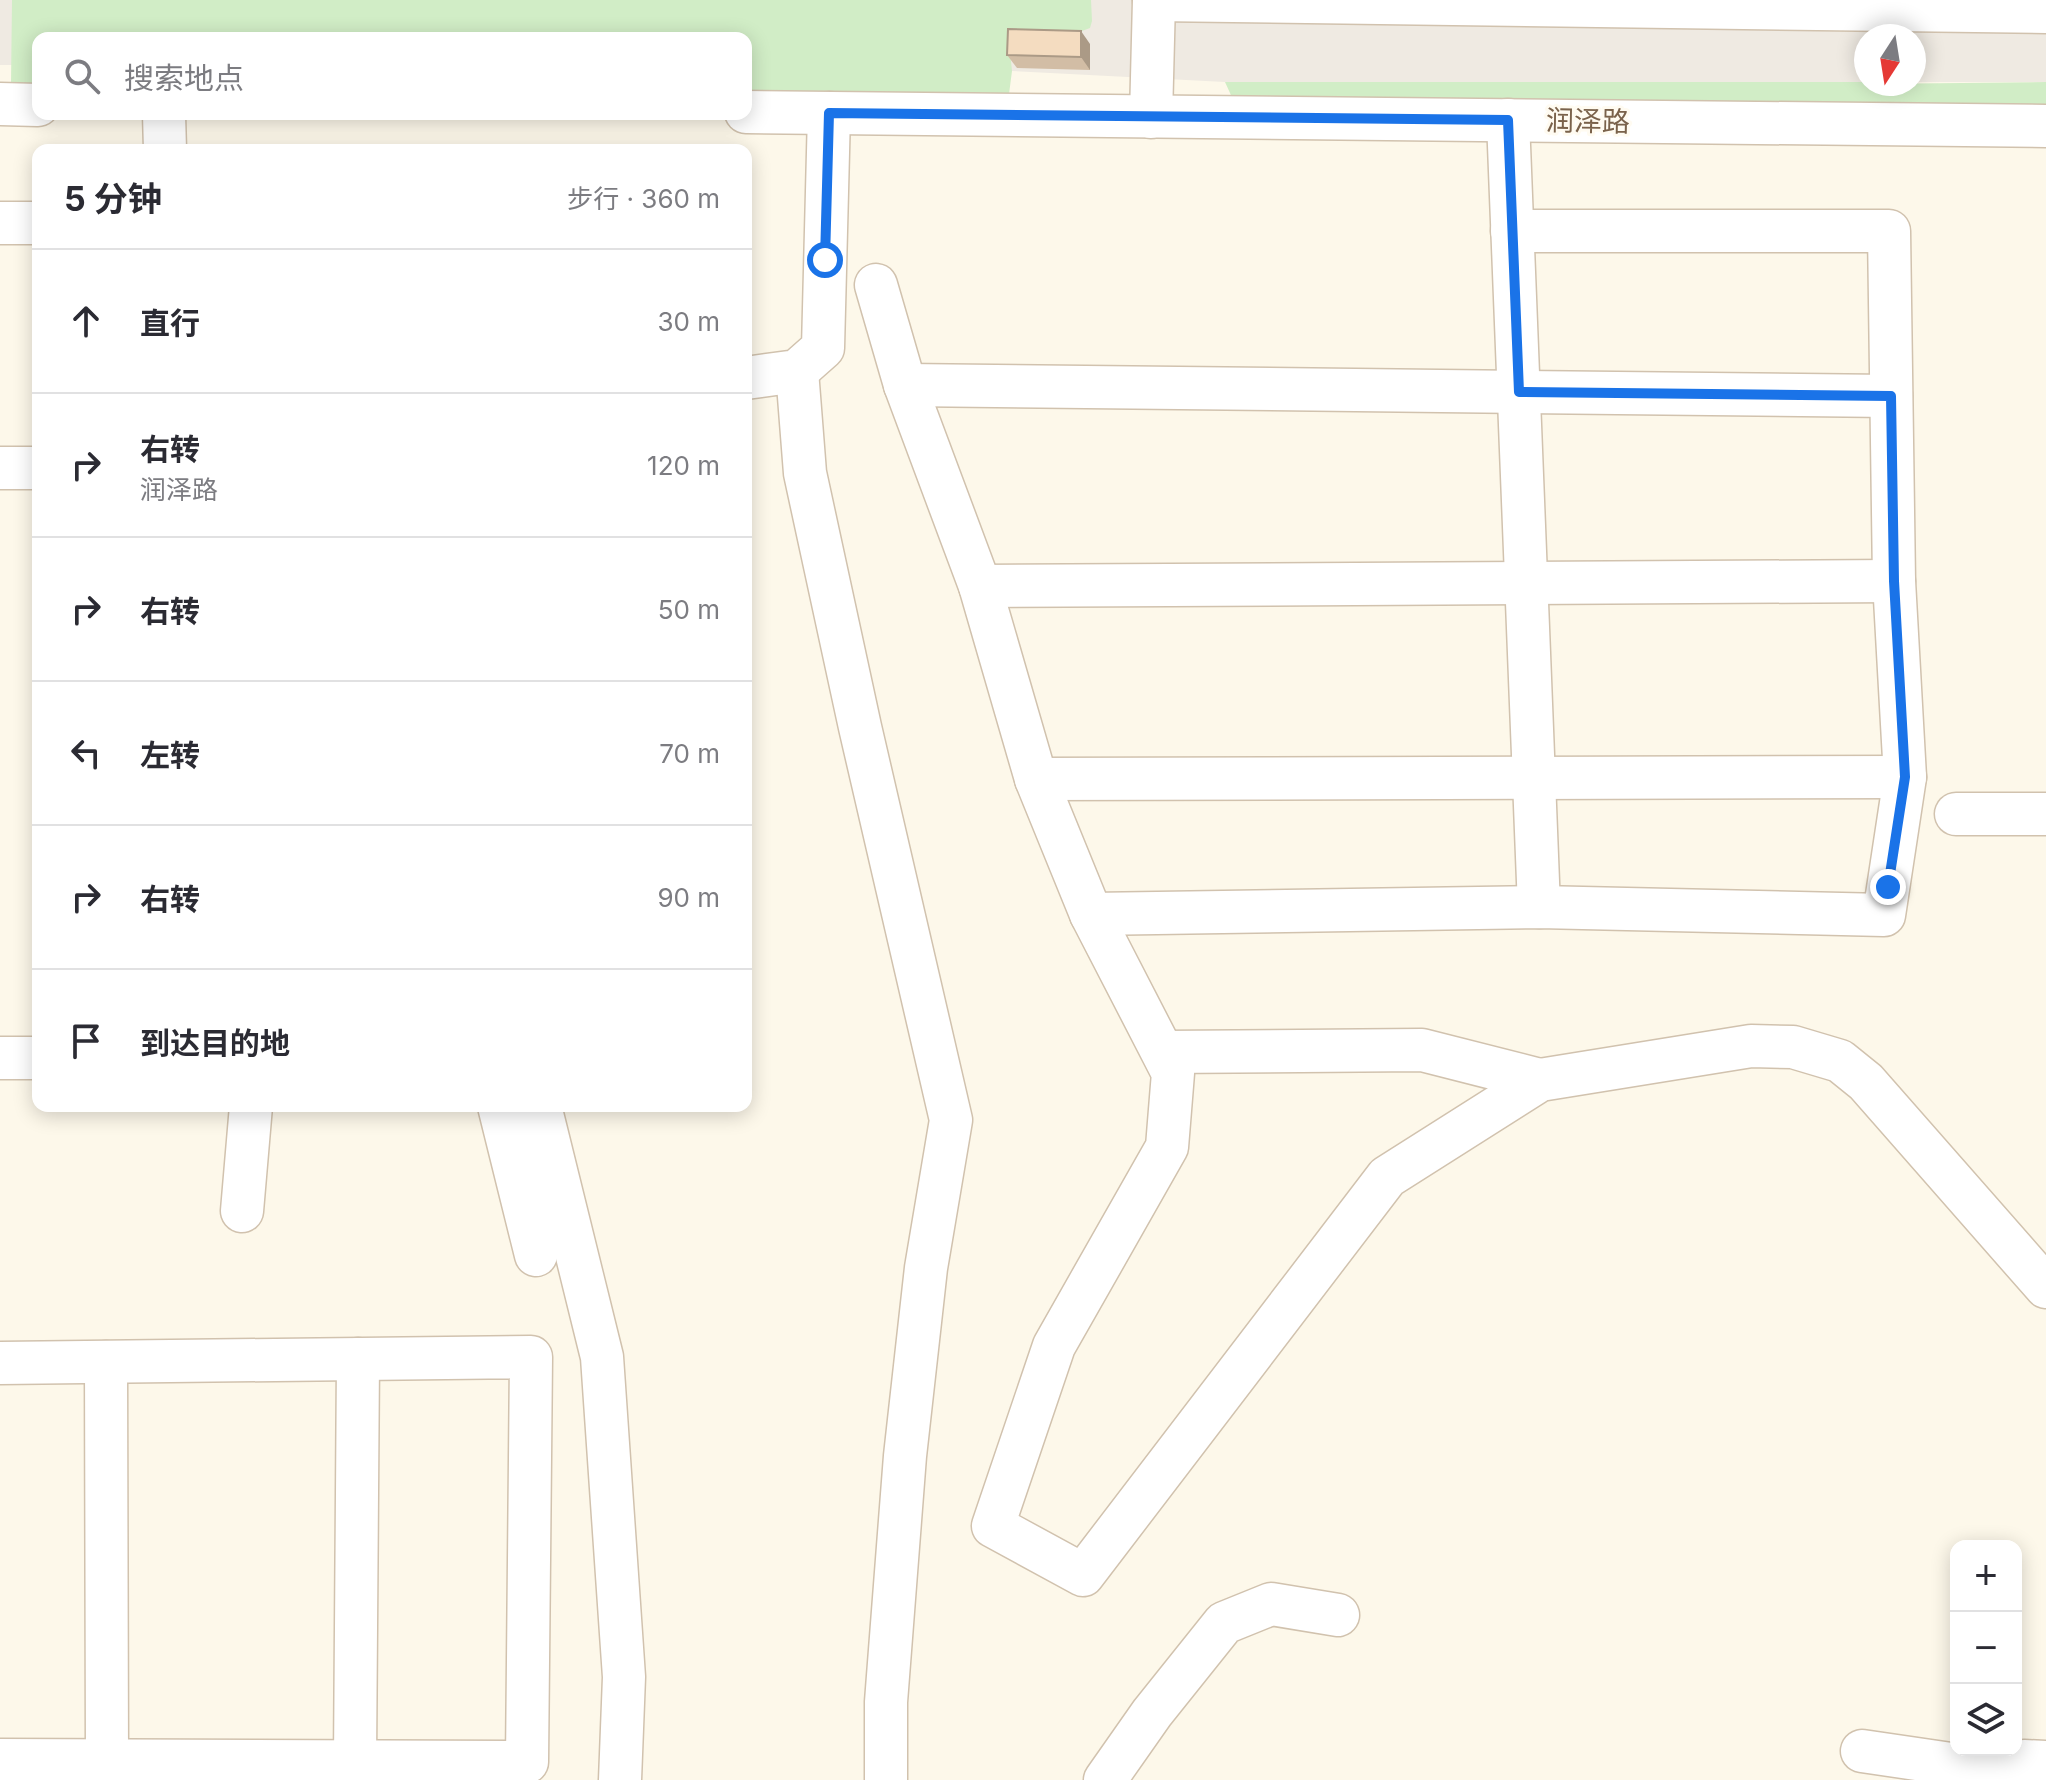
<!DOCTYPE html>
<html lang="zh">
<head>
<meta charset="utf-8">
<style>
	:root { --surface:#fff; --page:#f2f2f3; --text:#2b2b33; --muted:#7c7c81; --line:#e1e1e2 }
	body { margin:0; font-family:Inter,"Noto Sans SC",sans-serif; background:var(--page); color:var(--text) }
	.controls { position:absolute; right:24px; bottom:24px; display:grid; overflow:hidden; border-radius:16px; box-shadow:0 4px 20px #0003 }
	.controls button { width:72px; height:72px; display:grid; place-items:center; padding:0; border:0; border-bottom:2px solid var(--line); background:var(--surface); color:var(--text); font:40px sans-serif }
	.compass { position:absolute; left:1854px; top:24px; width:72px; height:72px; border-radius:50%; background:var(--surface); box-shadow:0 4px 20px #0003; rotate:192deg }
	.stop { position:absolute; width:24px; height:24px; margin:-18px; border:6px solid #1a73e8; border-radius:50%; background:#fff }
	.stop.end { background:#1a73e8; border-color:#fff; box-shadow:0 2px 8px #0008 }
	.list { margin:0; padding:0; list-style:none }
	h2 { display:flex; justify-content:space-between; align-items:center; height:104px; margin:0; padding:0 32px; font-size:34px }
	h2 small { font-size:26px; font-weight:400; color:var(--muted) }
	.list li { display:grid; grid-template-columns:52px 1fr auto; gap:24px; align-items:center; box-sizing:border-box; height:144px; padding:0 32px; border-top:2px solid var(--line) }
	.list b { display:block; font-size:30px; white-space:nowrap }
	.list p { margin:0; font-size:26px; white-space:nowrap; color:var(--muted) }
	.list em { font-size:26px; font-style:normal; color:var(--muted) }
	.icon { flex:none; width:44px; height:44px; fill:none; stroke:currentColor; stroke-width:2; stroke-linecap:round; stroke-linejoin:round }
	.map { position:relative; flex:none; width:2046px; height:1780px; overflow:hidden }
	.search { position:absolute; background:var(--surface); box-shadow:0 4px 20px #0003; left:32px; top:32px; width:720px; height:88px; display:flex; align-items:center; gap:20px; box-sizing:border-box; padding:0 28px; border-radius:16px; color:var(--muted); font-size:30px }
	.panel { position:absolute; background:var(--surface); box-shadow:0 4px 20px #0003; left:32px; top:144px; width:720px; height:968px; border-radius:16px }
	.map>svg:first-child { display:block }
</style>
</head>
<body>
<div class="map">
<svg width="2046" height="1780" viewBox="0 0 2046 1780">
	<rect width="100%" height="100%" fill="#fdf8ea"/>
	<polygon fill="#efeae2" points="0,0 2046,0 2046,82 1914,82 1914,36 1866,36 1866,82 1225,82 1012,71 746,38 38,38 38,65 0,65"/>
	<g fill="#d1edc6">
		<polygon points="12,0 1091,0 1092,21 1090,28 1082,31 1008,33 1012,71 1009,94 746,92 746,38 38,38 38,84 11,84"/>
		<polygon points="1225,82 1866,82 1866,84 2046,82 2046,110 1235,104"/>
	</g>
	<g fill="none" stroke-linecap="round" stroke-linejoin="round">
		<g stroke="#d1c2ae" stroke-width="45">
			<g id="street">
				<polyline points="1154,0 2046,12"/>
				<polyline points="0,104 38,105"/>
				<polyline points="746,112 2046,126"/>
				<polyline points="164,114 165,150"/>
				<polyline points="1151,117 1154,0"/>
				<polyline points="1508,120 1539,907"/>
				<polyline points="0,223 38,223"/>
				<polyline points="876,285 905,385 980,586 1036,779 1091,914 1173,1073 1167,1147 1054,1346 993,1526 1083,1575 1387,1177 1540,1080 1751,1046 1793,1047 1840,1061 1866,1082 2046,1287"/>
				<polyline points="797,371 805,473 860,727 951,1120 926,1268 905,1456 886,1702 886,1780"/>
				<polyline points="746,378 797,371 823,348 829,113"/>
				<polyline points="905,385 1891,396"/>
				<polyline points="0,468 38,468"/>
				<polyline points="980,586 1894,581"/>
				<polyline points="1036,779 1905,777"/>
				<polyline points="1956,814 2046,814"/>
				<polyline points="1091,914 1539,907 1884,915 1905,777 1894,581 1889,231 1512,231"/>
				<polyline points="1163,1052 1422,1050 1540,1080"/>
				<polyline points="0,1058 38,1058"/>
				<polyline points="499,1106 536,1255"/>
				<polyline points="540,1106 602,1357 624,1677 620,1780"/>
				<polyline points="242,1211 251,1106"/>
				<polyline points="106,1362 107,1761"/>
				<polyline points="0,1363 531,1357 527,1762 0,1760"/>
				<polyline points="1862,1751 1978,1768"/>
				<polyline points="355,1762 358,1359"/>
				<polyline points="1105,1780 1152,1713 1224,1623 1271,1604 1338,1615"/>
				<polyline points="1972,1780 1978,1768 2024,1761 2046,1762"/>
			</g>
		</g>
		<use href="#street" stroke="#fff" stroke-width="42"/>
	</g>
	<polygon fill="#d2bda5" points="1090,44 1090,70 1017,68 1007,55"/>
	<polygon fill="#ab9a86" points="1081,31 1090,44 1090,70 1081,57"/>
	<polygon fill="#f4dcc0" stroke="#ab9a86" stroke-width="2" points="1008,29 1081,31 1081,57 1007,55"/>
	<g fill="none" stroke-linecap="round" stroke-linejoin="round">
		<polyline stroke="#1a73e8" stroke-width="10" points="825,260 829,113 1508,120 1519,392 1891,396 1894,581 1905,777 1888,887"/>
	</g>
	<g text-anchor="middle" dominant-baseline="central" stroke-width="6" stroke-linejoin="round" paint-order="stroke">
		<g font-size="28" fill="#7a624b" stroke="#fffbf1">
			<text transform="translate(1588 121) rotate(1)">润泽路</text>
		</g>
	</g>
</svg>
<div class="controls">
<button>+</button>
<button>−</button>
<button><svg class="icon" aria-label="layers" viewBox="0 0 24 24"><path d="M12 4l9 5-9 5-9-5zM3 14l9 5 9-5"/></svg></button>
</div>
<svg class="compass" viewBox="-18 -18 36 36"><path d="M0-13l5 13h-10z" fill="#e53935"/><path d="M0 13l5-13h-10z" fill="#7c7c81"/></svg>
<div class="stop" style="left:825px;top:260px"></div>
<div class="stop end" style="left:1888px;top:887px"></div>
<div class="search"><svg class="icon" aria-label="search" viewBox="0 0 24 24"><circle cx="10" cy="10" r="6"/><path d="M15 15l6 6"/></svg>搜索地点</div>
<section class="panel">
<h2>5 分钟<small>步行 · 360 m</small></h2>
<ul class="list">
<li><svg class="icon" aria-label="ahead" viewBox="0 0 24 24"><path d="M12 20V5M6 11l6-6 6 6"/></svg><div><b>直行</b></div><em>30 m</em></li>
<li><svg class="icon" aria-label="right" viewBox="0 0 24 24"><path d="M7 20v-9h11M14 6l5 5-5 5"/></svg><div><b>右转</b><p>润泽路</p></div><em>120 m</em></li>
<li><svg class="icon" aria-label="right" viewBox="0 0 24 24"><path d="M7 20v-9h11M14 6l5 5-5 5"/></svg><div><b>右转</b></div><em>50 m</em></li>
<li><svg class="icon" aria-label="left" viewBox="0 0 24 24"><path d="M17 20v-9H6M10 6l-5 5 5 5"/></svg><div><b>左转</b></div><em>70 m</em></li>
<li><svg class="icon" aria-label="right" viewBox="0 0 24 24"><path d="M7 20v-9h11M14 6l5 5-5 5"/></svg><div><b>右转</b></div><em>90 m</em></li>
<li><svg class="icon" aria-label="arrive" viewBox="0 0 24 24"><path d="M6 21V4h12l-3 4 3 4H6"/></svg><div><b>到达目的地</b></div></li>
</ul>
</section>
</div>
</body>
</html>
